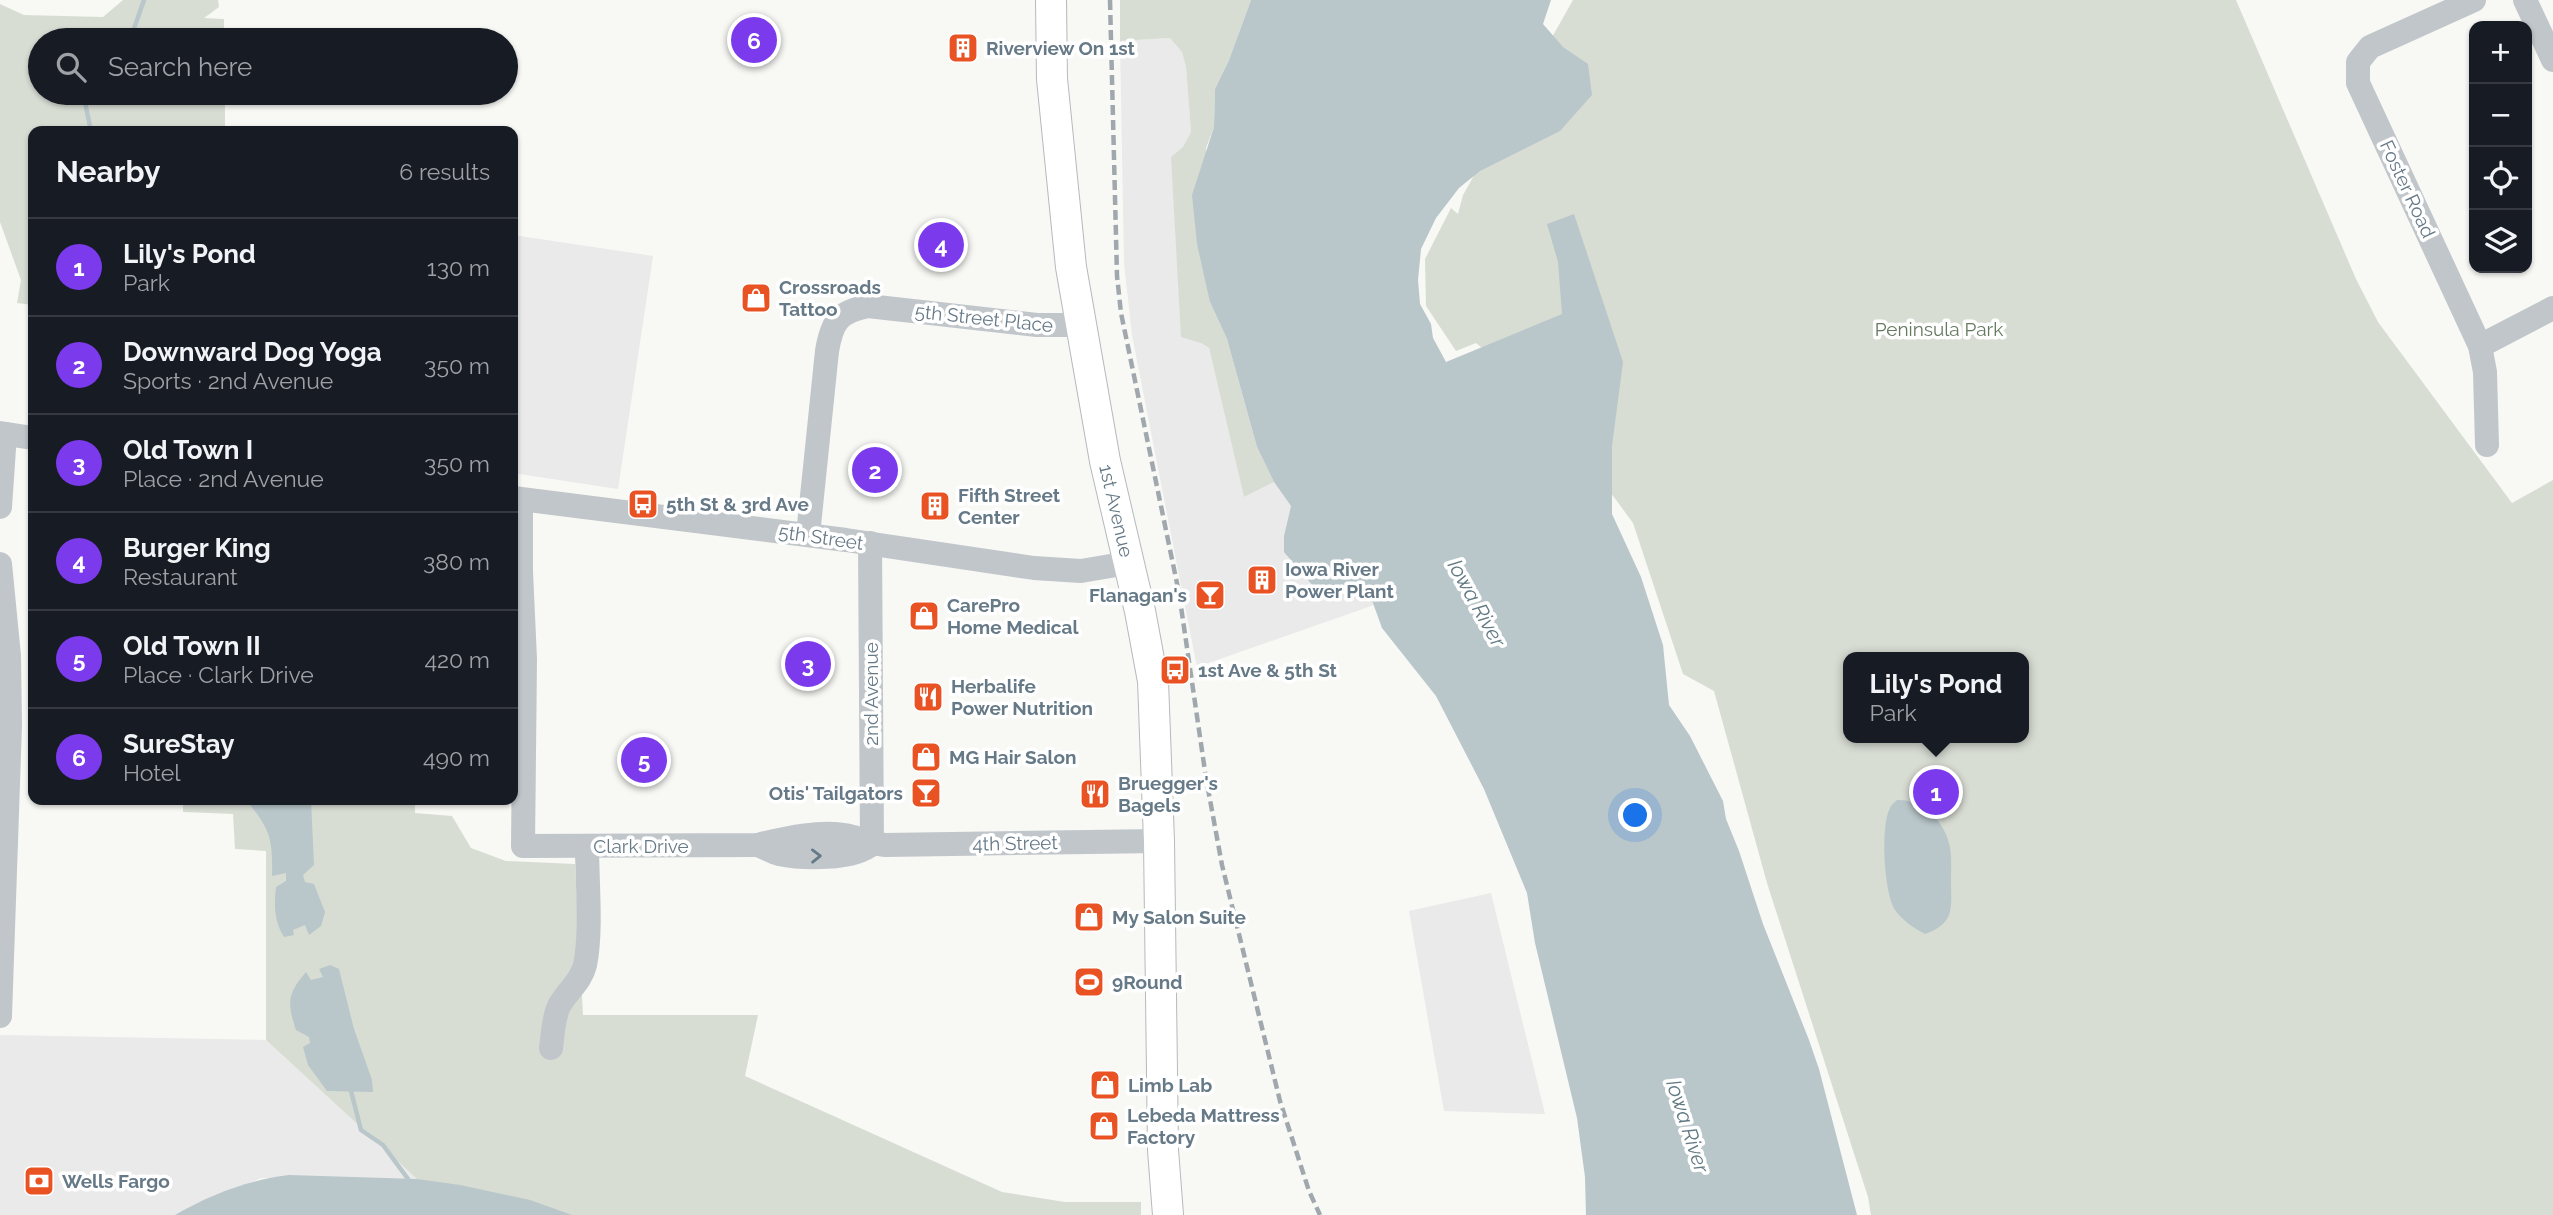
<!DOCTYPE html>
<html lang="en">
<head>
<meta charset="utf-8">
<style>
	:root { --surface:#171b24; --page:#20242c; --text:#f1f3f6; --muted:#9ea1a6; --line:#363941; --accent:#7c3aed }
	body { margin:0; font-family:Raleway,sans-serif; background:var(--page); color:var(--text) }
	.controls { position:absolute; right:21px; top:21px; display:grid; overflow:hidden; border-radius:14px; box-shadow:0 2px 5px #0004 }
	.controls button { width:63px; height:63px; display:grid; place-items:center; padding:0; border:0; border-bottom:2px solid var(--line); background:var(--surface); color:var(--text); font:35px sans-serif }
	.you { position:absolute; left:1636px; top:816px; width:24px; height:24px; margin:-18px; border:5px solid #fff; border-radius:50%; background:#1a73e8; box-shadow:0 0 0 10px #1a73e833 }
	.badge { display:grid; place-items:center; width:46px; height:46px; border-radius:50%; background:var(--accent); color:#fff; font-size:23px; font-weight:700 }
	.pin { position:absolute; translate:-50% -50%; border:4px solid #fff; box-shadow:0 2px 7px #0006 }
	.popup { position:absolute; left:1843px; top:652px; width:186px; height:91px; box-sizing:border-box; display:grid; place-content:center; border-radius:14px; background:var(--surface); filter:drop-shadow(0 2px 5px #0005); font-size:23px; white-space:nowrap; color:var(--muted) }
	.popup b { font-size:26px; color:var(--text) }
	.popup::after { content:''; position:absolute; left:50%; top:100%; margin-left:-14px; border:14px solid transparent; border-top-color:var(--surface) }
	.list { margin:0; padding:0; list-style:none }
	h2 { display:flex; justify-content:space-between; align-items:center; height:91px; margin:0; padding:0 28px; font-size:30px }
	h2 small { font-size:23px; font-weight:400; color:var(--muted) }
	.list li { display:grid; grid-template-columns:46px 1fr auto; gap:21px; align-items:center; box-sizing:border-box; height:98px; padding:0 28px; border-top:2px solid var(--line) }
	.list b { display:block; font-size:26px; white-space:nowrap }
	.list p { margin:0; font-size:23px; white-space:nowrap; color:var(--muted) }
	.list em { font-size:23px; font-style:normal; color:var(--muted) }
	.icon { flex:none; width:38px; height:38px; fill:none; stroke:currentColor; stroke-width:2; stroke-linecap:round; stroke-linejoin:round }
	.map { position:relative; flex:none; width:2553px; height:1215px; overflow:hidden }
	.search { position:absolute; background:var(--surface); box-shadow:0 2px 5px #0004; left:28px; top:28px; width:490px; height:77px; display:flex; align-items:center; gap:18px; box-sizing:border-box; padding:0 24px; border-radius:38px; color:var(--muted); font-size:26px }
	.panel { position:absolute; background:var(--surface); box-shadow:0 2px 5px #0004; left:28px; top:126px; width:490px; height:679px; border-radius:14px }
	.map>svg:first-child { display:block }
</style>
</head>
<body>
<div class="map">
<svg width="2553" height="1215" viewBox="0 0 2553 1215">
	<rect width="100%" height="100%" fill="#f8f8f5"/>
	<g fill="#e9eae9">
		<polygon points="1170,38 1182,51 1186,67 1191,132 1183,147 1201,343 1209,348 1244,497 1274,482 1291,506 1284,536 1348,588 1369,592 1374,605 1197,667 1132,335 1124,263 1120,41"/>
		<polygon points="513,235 653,256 618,489 513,473"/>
		<polygon points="1491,893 1545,1114 1444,1111 1409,911"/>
		<polygon points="0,1035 266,1040 417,1179 261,1178 182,1215 0,1215"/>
	</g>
	<g fill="#d8ddd4" fill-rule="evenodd">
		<polygon points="123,0 218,0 219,7 204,18 224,19 224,40 40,40 40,93 225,93 225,131 33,131 33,305 17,303 21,280 0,222 0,4 24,15 103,17"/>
		<polygon points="1120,0 1251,0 1229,60 1215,89 1214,127 1206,148 1210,302 1227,339 1257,447 1274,482 1244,497 1209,348 1201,343 1181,337 1171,157 1183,147 1191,132 1186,67 1182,52 1170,38 1120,41"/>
		<path d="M1573,0H2236L2356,279L2378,322L2512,503L2553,480V1215H1871L1868,1197L1767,883L1714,691L1683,674L1633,523L1541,398L1476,343L1456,351L1426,306L1425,259L1451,208L1458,214L1463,195ZM1848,657H2024V738H1848Z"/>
		<polygon points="183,800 415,800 415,813 452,816 471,848 506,861 575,864 583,1015 758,1015 745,1076 1002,1192 1065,1202 1141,1202 1141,1215 560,1215 417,1179 266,1040 266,851 235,849 233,814 183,812"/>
	</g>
	<g fill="#b9c6ca">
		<polygon points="1251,0 1551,0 1543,24 1563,47 1588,64 1592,95 1560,131 1480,171 1459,188 1436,218 1421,249 1418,280 1420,304 1431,324 1433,338 1446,362 1562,314 1558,262 1547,224 1574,214 1623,362 1612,446 1612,514 1641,577 1663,645 1669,705 1690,736 1723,801 1726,819 1739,851 1763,924 1809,1040 1819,1069 1857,1215 1586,1215 1585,1177 1577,1118 1535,943 1527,893 1484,789 1436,696 1382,628 1369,592 1348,588 1326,601 1284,552 1284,536 1291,506 1274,482 1257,447 1227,339 1210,302 1197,244 1192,195 1214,127 1215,89 1229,60"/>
		<path d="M246,800H311L314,865L303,875L305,882L314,884L325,912L321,926L309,935L305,925L293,930L294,935L284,937C274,921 274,905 276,887L286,881V873L272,876C273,838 270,829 246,800Z"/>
		<path d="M1897,800C1924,799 1945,822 1950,847C1952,859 1951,869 1951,881C1951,907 1956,923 1925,934C1914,928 1903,921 1895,910C1884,893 1880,826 1890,808C1891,805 1895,802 1897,800Z"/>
		<path d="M330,965L339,969L354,1029L372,1080L373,1092L327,1091L308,1065L303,1047L310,1043L309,1037L296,1030C287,1003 287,994 306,972L311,980L323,977L319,969Z"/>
		<path d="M289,1175L417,1179L460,1185L530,1200L572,1215H175C211,1194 248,1180 289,1175Z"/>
	</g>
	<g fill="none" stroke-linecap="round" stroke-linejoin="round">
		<g stroke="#b9c6ca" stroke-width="4.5">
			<polyline points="130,40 144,0"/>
			<polyline points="83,93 91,131"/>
			<polyline points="351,1091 361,1130 383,1145 408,1179"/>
		</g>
		<g stroke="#b4babe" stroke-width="32">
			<g id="major">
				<path id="s1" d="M1051,0L1052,79L1071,267L1105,461L1140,611L1153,681L1159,841L1163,1150L1168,1215"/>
			</g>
		</g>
		<g stroke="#c1c6ca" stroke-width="24">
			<polyline points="2474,0 2370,47 2358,62 2358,83 2480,346 2485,372 2487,445"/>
			<polyline points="2525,0 2553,60"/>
			<polyline points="2480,346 2553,308"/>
			<polyline points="0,433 33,438"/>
			<polyline points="513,498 846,540 1034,568 1081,571 1128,563"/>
			<path d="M521,500V572L525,659L523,846L758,845C785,838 825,829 853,837C865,840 873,844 885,845L1159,841"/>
			<polyline points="0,507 5,434"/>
			<path d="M808,535L827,351C832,322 838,312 868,306L1037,325H1069L1079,322"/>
			<polyline points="870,543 872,844"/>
			<polyline points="0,564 9,656 10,725 0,1016"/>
			<path d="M758,845C765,848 772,852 779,854C803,859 853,860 872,844"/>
			<path d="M551,1048C553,1034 553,1019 559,1006C567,991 581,982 585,965C592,931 587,881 587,846"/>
		</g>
		<use href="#major" stroke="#fff" stroke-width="30"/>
		<polyline stroke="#a0a8ae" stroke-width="4.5" stroke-dasharray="10 5" stroke-linecap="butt" points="1110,0 1117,276 1121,313 1179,593 1206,778 1222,865 1280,1101 1309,1191 1320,1215"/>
	</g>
	<defs><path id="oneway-chevron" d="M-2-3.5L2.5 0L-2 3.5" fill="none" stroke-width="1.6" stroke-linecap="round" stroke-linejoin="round" transform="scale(1.75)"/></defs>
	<use stroke="#667987" href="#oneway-chevron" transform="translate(816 856) rotate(-1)"/>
	<defs>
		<g id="building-square" transform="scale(1.575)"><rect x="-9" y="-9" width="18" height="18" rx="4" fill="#e95324" stroke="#fff"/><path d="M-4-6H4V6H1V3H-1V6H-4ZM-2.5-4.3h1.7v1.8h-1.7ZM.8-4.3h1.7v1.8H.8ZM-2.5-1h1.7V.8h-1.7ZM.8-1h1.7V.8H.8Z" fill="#fff"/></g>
		<g id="shop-square" transform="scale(1.575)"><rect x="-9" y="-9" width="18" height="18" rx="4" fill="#e95324" stroke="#fff"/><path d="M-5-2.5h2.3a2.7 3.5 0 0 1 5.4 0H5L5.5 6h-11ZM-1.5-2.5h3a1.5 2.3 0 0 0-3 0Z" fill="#fff"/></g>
		<g id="bus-square" transform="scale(1.575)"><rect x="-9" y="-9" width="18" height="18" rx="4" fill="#e95324" stroke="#fff"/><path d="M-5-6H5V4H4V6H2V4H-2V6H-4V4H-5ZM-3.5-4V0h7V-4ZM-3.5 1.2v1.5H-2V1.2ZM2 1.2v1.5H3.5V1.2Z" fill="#fff"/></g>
		<g id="bar-square" transform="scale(1.575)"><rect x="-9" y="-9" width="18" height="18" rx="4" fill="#e95324" stroke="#fff"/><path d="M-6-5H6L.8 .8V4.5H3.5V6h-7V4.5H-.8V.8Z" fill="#fff"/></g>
		<g id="restaurant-square" transform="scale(1.575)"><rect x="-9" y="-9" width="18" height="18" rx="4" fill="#e95324" stroke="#fff"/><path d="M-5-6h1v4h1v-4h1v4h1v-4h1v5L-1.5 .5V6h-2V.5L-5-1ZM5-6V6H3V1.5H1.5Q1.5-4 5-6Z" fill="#fff"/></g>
		<g id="stadium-square" transform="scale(1.575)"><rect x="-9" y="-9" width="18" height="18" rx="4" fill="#e95324" stroke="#fff"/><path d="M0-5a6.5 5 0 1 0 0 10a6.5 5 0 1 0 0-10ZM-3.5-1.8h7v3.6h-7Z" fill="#fff"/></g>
		<g id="bank-square" transform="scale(1.575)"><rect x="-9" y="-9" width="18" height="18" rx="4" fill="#e95324" stroke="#fff"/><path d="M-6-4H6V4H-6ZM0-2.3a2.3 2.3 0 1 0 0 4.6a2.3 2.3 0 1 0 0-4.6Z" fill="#fff"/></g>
	</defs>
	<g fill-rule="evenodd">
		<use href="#building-square" x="963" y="48"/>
		<use href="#shop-square" x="756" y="298"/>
		<use href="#bus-square" x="643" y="504"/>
		<use href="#building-square" x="935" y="506"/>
		<use href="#building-square" x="1262" y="580"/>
		<use href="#bar-square" x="1210" y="595"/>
		<use href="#shop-square" x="924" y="616"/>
		<use href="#bus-square" x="1175" y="670"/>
		<use href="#restaurant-square" x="928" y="697"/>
		<use href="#shop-square" x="926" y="757"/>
		<use href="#bar-square" x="926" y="793"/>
		<use href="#restaurant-square" x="1095" y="794"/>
		<use href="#shop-square" x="1089" y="917"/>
		<use href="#stadium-square" x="1089" y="982"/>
		<use href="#shop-square" x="1105" y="1085"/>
		<use href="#shop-square" x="1104" y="1126"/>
		<use href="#bank-square" x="39" y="1181"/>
	</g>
	<g text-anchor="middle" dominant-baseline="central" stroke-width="7" stroke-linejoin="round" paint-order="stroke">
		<g font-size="19" font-weight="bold" fill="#667987" stroke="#fff" text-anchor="start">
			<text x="986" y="48">Riverview On 1st</text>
			<text x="779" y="287">Crossroads<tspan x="779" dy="22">Tattoo</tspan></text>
			<text x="958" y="495">Fifth Street<tspan x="958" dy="22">Center</tspan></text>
			<text x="666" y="504">5th St &amp; 3rd Ave</text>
			<text x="1285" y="569">Iowa River<tspan x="1285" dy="22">Power Plant</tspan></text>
			<text x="1187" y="595" text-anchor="end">Flanagan's</text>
			<text x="947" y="605">CarePro<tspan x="947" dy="22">Home Medical</tspan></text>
			<text x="1198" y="670">1st Ave &amp; 5th St</text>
			<text x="951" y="686">Herbalife<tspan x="951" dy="22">Power Nutrition</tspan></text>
			<text x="949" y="757">MG Hair Salon</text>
			<text x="1118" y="783">Bruegger's<tspan x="1118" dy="22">Bagels</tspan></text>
			<text x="903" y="793" text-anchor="end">Otis' Tailgators</text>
			<text x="1112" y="917">My Salon Suite</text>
			<text x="1112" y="982">9Round</text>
			<text x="1128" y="1085">Limb Lab</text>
			<text x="1127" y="1115">Lebeda Mattress<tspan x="1127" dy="22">Factory</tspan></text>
			<text x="62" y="1181">Wells Fargo</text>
		</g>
		<g font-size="19" fill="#667987" stroke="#fff">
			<text transform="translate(2408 189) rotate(65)">Foster Road</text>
			<text transform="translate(984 318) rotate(6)">5th Street Place</text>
			<text stroke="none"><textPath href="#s1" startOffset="516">1st Avenue</textPath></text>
			<text transform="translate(821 537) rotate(8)">5th Street</text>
			<text transform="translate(871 694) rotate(-90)">2nd Avenue</text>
			<text transform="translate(1015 843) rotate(-1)">4th Street</text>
			<text x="641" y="846">Clark Drive</text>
		</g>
		<g font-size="19" fill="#667961" stroke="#fff">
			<text x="1939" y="329">Peninsula Park</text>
		</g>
		<g font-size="21" font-style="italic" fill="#627a83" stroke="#fff">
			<text transform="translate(1477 603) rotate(61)">Iowa River</text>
			<text transform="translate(1688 1126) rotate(72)">Iowa River</text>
		</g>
	</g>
</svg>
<div class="controls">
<button>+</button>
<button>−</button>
<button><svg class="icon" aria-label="locate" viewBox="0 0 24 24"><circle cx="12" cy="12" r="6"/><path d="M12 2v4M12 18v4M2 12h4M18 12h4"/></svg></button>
<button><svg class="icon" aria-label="layers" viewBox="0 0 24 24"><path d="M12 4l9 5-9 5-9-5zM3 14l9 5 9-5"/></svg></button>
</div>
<div class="you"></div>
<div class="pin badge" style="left:1936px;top:792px">1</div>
<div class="popup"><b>Lily's Pond</b>Park</div>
<div class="pin badge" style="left:875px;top:470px">2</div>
<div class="pin badge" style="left:808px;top:664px">3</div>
<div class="pin badge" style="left:941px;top:245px">4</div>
<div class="pin badge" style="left:644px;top:760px">5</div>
<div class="pin badge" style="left:754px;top:40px">6</div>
<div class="search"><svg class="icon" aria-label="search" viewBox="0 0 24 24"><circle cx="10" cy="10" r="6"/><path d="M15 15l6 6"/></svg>Search here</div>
<section class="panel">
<h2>Nearby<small>6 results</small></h2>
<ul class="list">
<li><span class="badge">1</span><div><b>Lily's Pond</b><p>Park</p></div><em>130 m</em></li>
<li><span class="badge">2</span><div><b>Downward Dog Yoga</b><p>Sports · 2nd Avenue</p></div><em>350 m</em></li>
<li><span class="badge">3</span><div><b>Old Town I</b><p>Place · 2nd Avenue</p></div><em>350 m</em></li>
<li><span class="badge">4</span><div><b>Burger King</b><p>Restaurant</p></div><em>380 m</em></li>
<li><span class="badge">5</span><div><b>Old Town II</b><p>Place · Clark Drive</p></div><em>420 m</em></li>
<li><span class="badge">6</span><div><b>SureStay</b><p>Hotel</p></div><em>490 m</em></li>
</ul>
</section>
</div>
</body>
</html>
